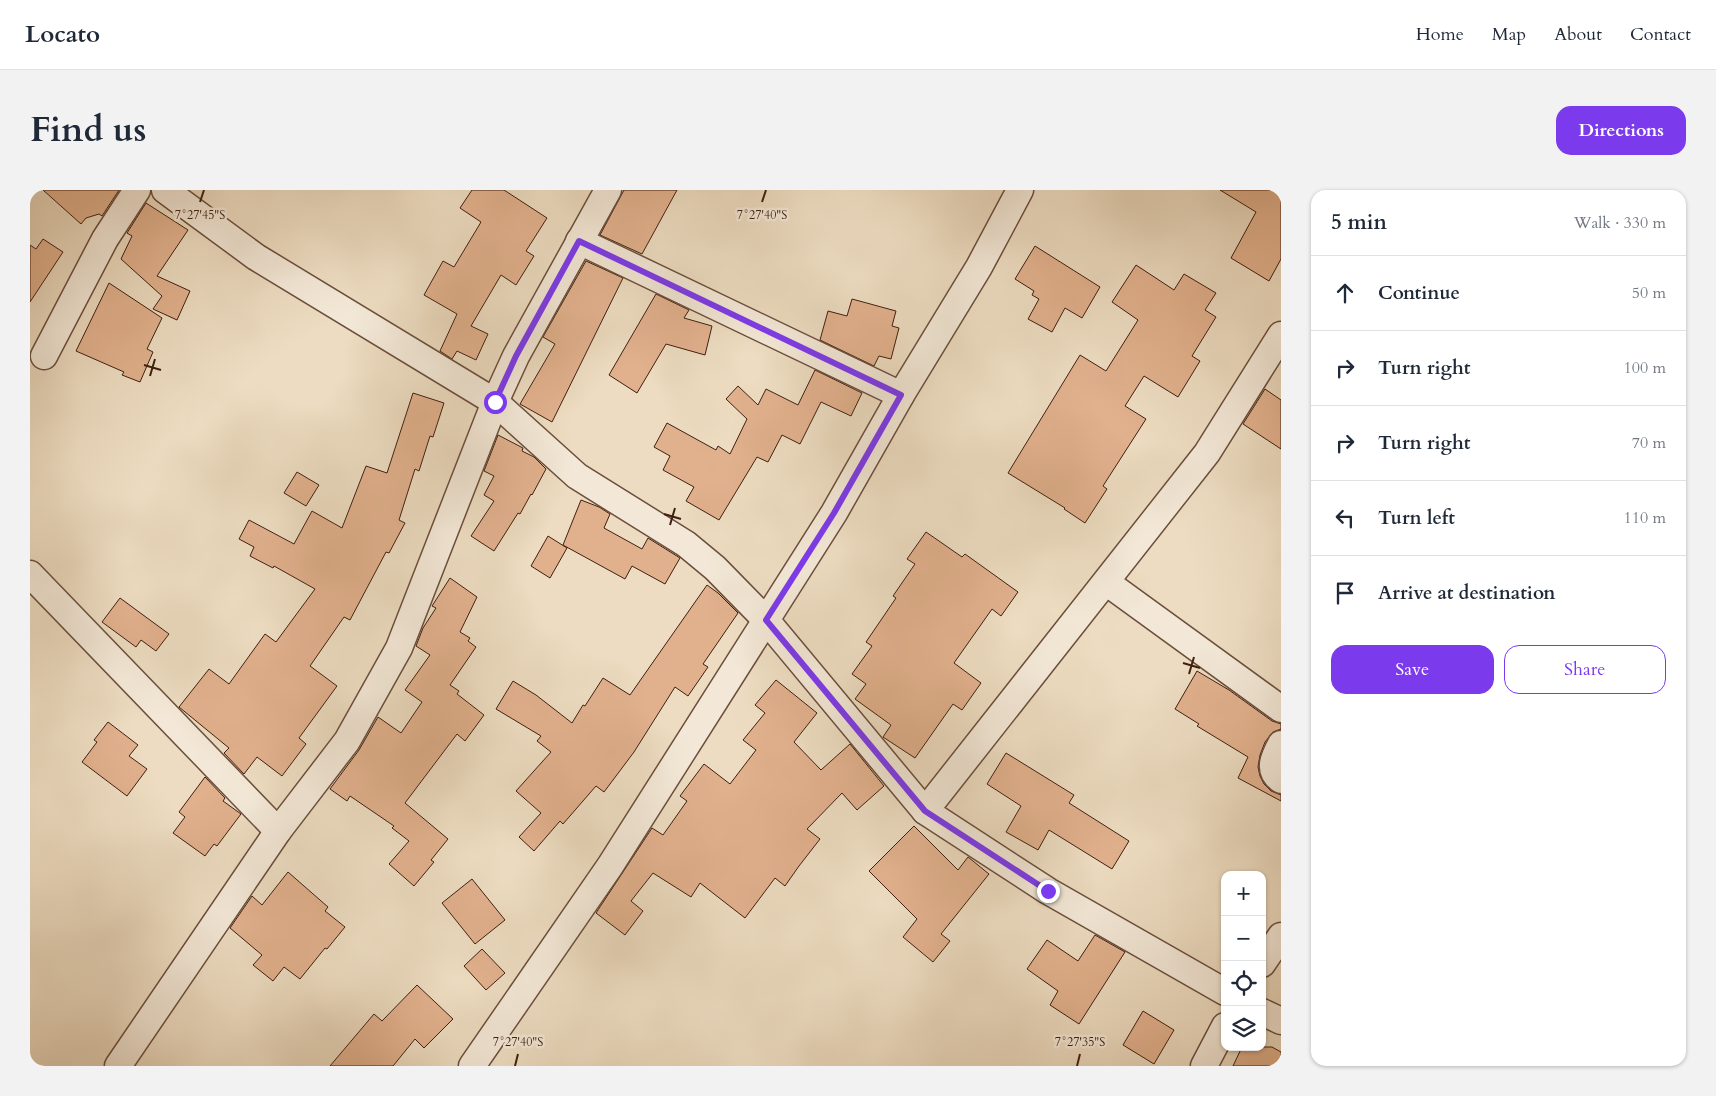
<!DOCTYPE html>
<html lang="en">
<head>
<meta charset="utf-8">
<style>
	:root { --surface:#fff; --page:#f2f2f3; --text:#1f2937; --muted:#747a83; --line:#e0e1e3; --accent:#7c3aed }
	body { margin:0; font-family:Cardo,serif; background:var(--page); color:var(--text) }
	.controls { position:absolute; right:15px; bottom:15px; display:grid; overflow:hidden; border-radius:10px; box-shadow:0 1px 4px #0004 }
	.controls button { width:45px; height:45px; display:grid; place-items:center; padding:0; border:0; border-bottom:1px solid var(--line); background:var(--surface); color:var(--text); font:25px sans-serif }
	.stop { position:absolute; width:15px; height:15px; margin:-11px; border:4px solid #7c3aed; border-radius:50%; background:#fff }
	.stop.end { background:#7c3aed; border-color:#fff; box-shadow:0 1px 5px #0008 }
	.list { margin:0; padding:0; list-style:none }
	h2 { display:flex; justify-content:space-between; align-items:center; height:65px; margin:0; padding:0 20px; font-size:21px }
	h2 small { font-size:16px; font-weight:400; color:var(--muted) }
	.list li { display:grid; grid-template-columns:32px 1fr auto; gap:15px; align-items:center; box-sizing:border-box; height:75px; padding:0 20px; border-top:1px solid var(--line) }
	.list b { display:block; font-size:19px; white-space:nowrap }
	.list em { font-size:16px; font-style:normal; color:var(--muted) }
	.actions { display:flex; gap:10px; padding:15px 20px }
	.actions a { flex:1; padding:11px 0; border:1px solid var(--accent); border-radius:15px; text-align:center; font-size:18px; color:var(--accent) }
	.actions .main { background:var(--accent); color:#fff }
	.icon { flex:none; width:28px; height:28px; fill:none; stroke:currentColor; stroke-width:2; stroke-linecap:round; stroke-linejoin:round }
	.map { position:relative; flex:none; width:1251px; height:876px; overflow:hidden; border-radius:15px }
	header { display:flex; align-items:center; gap:30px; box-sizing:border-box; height:70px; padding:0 25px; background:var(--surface); border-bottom:1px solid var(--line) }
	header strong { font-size:24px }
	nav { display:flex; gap:28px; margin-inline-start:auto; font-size:18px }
	.intro { display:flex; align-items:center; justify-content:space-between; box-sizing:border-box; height:120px; padding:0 30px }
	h1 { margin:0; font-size:35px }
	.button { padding:12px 22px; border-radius:15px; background:var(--accent); color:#fff; font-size:18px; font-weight:700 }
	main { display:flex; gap:30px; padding:0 30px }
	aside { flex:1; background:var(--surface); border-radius:15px; box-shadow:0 1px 4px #0004 }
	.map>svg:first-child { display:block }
</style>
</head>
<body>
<header>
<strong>Locato</strong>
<nav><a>Home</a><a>Map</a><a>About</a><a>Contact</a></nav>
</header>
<div class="intro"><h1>Find us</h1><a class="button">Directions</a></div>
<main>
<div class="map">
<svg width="1251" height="876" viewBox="0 0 1251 876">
	<rect width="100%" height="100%" fill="#eddcc1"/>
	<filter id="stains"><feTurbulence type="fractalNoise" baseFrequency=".004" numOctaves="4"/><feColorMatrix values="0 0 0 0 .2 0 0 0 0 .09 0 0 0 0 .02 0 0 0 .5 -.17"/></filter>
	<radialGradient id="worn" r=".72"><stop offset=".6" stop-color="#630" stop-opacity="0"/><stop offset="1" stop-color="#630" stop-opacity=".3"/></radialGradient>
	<g fill="#e1b18d" stroke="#401f10">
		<polygon points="13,0 89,0 72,26 69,24 56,28 51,34"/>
		<polygon points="442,0 474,0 517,28 496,61 504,66 486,95 471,85 441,136 458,144 446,170 427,161 422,169 410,161 427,124 394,105 413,71 424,77 451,32 430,18"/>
		<polygon points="594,0 647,0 612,64 570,45"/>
		<polygon points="1190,0 1251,0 1251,69 1239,91 1201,68 1226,22"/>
		<polygon points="116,13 158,40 127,86 160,101 147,130 123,119 132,106 91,69 102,46 97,43"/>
		<polygon points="13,49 33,62 0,112 0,55 6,59"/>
		<polygon points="1005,56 1070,97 1052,128 1035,118 1022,142 998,129 1009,109 1002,105 1004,101 985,89"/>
		<polygon points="556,71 593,88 522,232 490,214 525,154 513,147"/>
		<polygon points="1106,75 1144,100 1154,84 1186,103 1175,120 1186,127 1162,166 1170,171 1148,207 1114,186 1095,216 1116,229 1073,296 1077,299 1055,333 1034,319 1035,318 978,283 1050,165 1076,181 1108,130 1082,112"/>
		<polygon points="79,93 132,128 117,159 123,162 110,192 92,185 94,182 46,161"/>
		<polygon points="626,104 659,120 654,128 682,136 675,165 636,154 607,203 579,185"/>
		<polygon points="822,109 866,121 862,136 869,138 861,169 849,166 844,176 790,150 798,121 817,126"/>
		<polygon points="785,180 832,203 821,226 791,212 770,254 752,245 738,272 727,267 689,330 656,311 664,297 633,280 640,266 624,257 637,233 686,260 688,256 700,264 717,229 696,209 708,196 728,215 736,199 768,215"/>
		<polygon points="1235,199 1251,210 1251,259 1213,234"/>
		<polygon points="383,203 414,213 403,247 400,246 389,281 385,279 369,330 375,333 359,363 356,362 320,430 314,427 280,476 307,496 269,548 276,554 252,586 227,567 214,584 194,563 199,558 149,517 179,479 199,494 235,444 246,452 285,399 244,376 243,378 220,366 224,357 209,349 219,330 264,354 282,321 312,338 336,276 357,283"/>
		<polygon points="468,245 493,258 492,261 504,267 516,279 502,305 501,304 490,324 488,323 464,361 441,346 464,311 454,305 464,286 454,281"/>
		<polygon points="267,282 289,295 276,316 254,303"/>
		<polygon points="551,310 569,317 580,324 574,338 612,359 618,348 650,368 635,394 602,376 595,389 533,355"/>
		<polygon points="896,342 932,367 935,364 988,402 971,426 962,419 924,473 951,493 932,520 923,514 885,568 853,547 861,535 825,509 836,494 822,484 842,456 836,452 866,408 863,406 885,374 877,369"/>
		<polygon points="518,346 537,358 520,388 501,376"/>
		<polygon points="420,388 447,407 430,442 440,448 438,451 446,457 420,495 429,501 427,504 454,525 435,551 427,544 375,613 418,649 401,670 404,672 384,696 359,674 379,651 362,638 364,636 320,606 317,611 300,599 329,560 348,527 371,543 392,512 375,500 400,465 386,456 393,438 406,418 402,416"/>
		<polygon points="677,395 688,403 708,423 673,474 678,477 658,506 645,497 604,562 574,602 566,596 533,634 530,631 504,661 489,647 511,623 486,601 521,562 507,551 511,546 466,519 483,491 506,505 542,533 553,515 555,516 573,488 600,505"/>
		<polygon points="90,408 139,444 126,461 111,450 106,457 72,432"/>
		<polygon points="1167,481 1199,500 1242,531 1251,534 1251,539 1243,542 1235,552 1230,565 1228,577 1230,586 1234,594 1241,601 1251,605 1251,611 1208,588 1218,567 1167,536 1169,534 1145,519"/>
		<polygon points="746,490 787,523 764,552 791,580 820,554 854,596 827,620 812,603 777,639 790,649 769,676 755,696 745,688 715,728 670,693 661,707 623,683 601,711 613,721 595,745 566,723 622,638 633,645 657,611 650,606 674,574 700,594 726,560 713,550 735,523 725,515"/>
		<polygon points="78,532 108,555 99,566 117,579 97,606 52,572 67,552 64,550"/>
		<polygon points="976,563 1044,605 1039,613 1099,651 1082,679 1019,640 1008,660 976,642 991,616 957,594"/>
		<polygon points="175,587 195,608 193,611 211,624 187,656 184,654 175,666 143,643 155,627 149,622"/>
		<polygon points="884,636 928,680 938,667 959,684 911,744 920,751 903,772 873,747 887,729 839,681"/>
		<polygon points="258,682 298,717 295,721 315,737 297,759 295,758 270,789 254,777 243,791 223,775 232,765 200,738 222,706 232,715"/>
		<polygon points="442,689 475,730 445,754 412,713"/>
		<polygon points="1065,745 1095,762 1049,834 1020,815 1028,801 997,779 1017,750 1048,771"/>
		<polygon points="452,759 475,783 456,800 434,776"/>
		<polygon points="387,795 423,829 394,858 385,849 363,876 300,876 344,824 352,831"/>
		<polygon points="1113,821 1144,840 1124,874 1093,855"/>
		<polygon points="1212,857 1242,857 1251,862 1251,876 1203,876"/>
	</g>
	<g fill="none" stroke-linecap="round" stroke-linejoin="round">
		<g stroke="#6b4e3c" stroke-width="29">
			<g id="minor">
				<polyline points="135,0 226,67 465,212 547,286 656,354 685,378 736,430 895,621 1018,701 1195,802"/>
				<polyline points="549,51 871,205"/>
				<polyline points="14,166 75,49 107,0"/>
				<polyline points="0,384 248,641"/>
				<polyline points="1076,392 1251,519"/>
				<path d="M1251,554C1244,567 1237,580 1251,590"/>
				<polyline points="895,621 1177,263 1251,145"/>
				<polyline points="1232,774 1251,746"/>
				<polyline points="1232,822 1251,831"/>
				<polyline points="88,876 248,641 317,551 369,458 465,212 486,166 578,0"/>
				<polyline points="442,876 580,676 804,323 871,205 949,77 990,0"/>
				<polyline points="1174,876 1195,836"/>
			</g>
		</g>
		<use href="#minor" stroke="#f3e8d7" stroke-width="26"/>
	</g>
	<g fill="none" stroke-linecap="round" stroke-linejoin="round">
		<polyline stroke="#7c3aed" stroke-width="6" points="465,212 486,166 549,51 871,205 804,323 736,430 895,621 1018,701"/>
	</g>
	<path fill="none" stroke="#401f10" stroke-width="2" d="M170,12L174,0M732,12L736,0M114,175L131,180M120,186L125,169M634,324L651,329M640,335L645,318M1153,473L1170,478M1159,484L1164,467M485,876L488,864M1047,876L1050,864"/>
	<g font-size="12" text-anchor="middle" fill="#401f10" stroke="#f3e8d7" stroke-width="5" stroke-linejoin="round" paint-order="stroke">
		<text x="170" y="29">7°27'45"S</text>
		<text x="732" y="29">7°27'40"S</text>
		<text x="488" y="856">7°27'40"S</text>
		<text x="1050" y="856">7°27'35"S</text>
	</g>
	<rect width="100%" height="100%" filter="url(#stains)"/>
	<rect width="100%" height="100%" fill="url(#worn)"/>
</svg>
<div class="controls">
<button>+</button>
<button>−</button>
<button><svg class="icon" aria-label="locate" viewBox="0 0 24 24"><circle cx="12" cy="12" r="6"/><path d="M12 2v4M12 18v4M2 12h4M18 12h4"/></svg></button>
<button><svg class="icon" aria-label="layers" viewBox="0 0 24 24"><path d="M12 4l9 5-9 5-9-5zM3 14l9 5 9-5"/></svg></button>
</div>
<div class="stop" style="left:465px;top:212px"></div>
<div class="stop end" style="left:1018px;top:701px"></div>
</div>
<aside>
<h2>5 min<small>Walk · 330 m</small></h2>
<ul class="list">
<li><svg class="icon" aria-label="ahead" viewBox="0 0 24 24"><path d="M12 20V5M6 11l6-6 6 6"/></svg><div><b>Continue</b></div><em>50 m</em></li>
<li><svg class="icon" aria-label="right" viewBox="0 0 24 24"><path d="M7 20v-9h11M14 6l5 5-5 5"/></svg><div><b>Turn right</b></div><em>100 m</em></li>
<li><svg class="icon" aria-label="right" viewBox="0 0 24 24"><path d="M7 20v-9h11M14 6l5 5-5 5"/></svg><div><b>Turn right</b></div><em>70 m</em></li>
<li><svg class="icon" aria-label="left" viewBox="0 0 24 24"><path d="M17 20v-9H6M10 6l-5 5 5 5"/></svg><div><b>Turn left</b></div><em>110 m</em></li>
<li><svg class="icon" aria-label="arrive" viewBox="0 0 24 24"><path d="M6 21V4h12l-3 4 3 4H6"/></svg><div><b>Arrive at destination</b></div></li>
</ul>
<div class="actions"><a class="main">Save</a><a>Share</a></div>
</aside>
</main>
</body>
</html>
